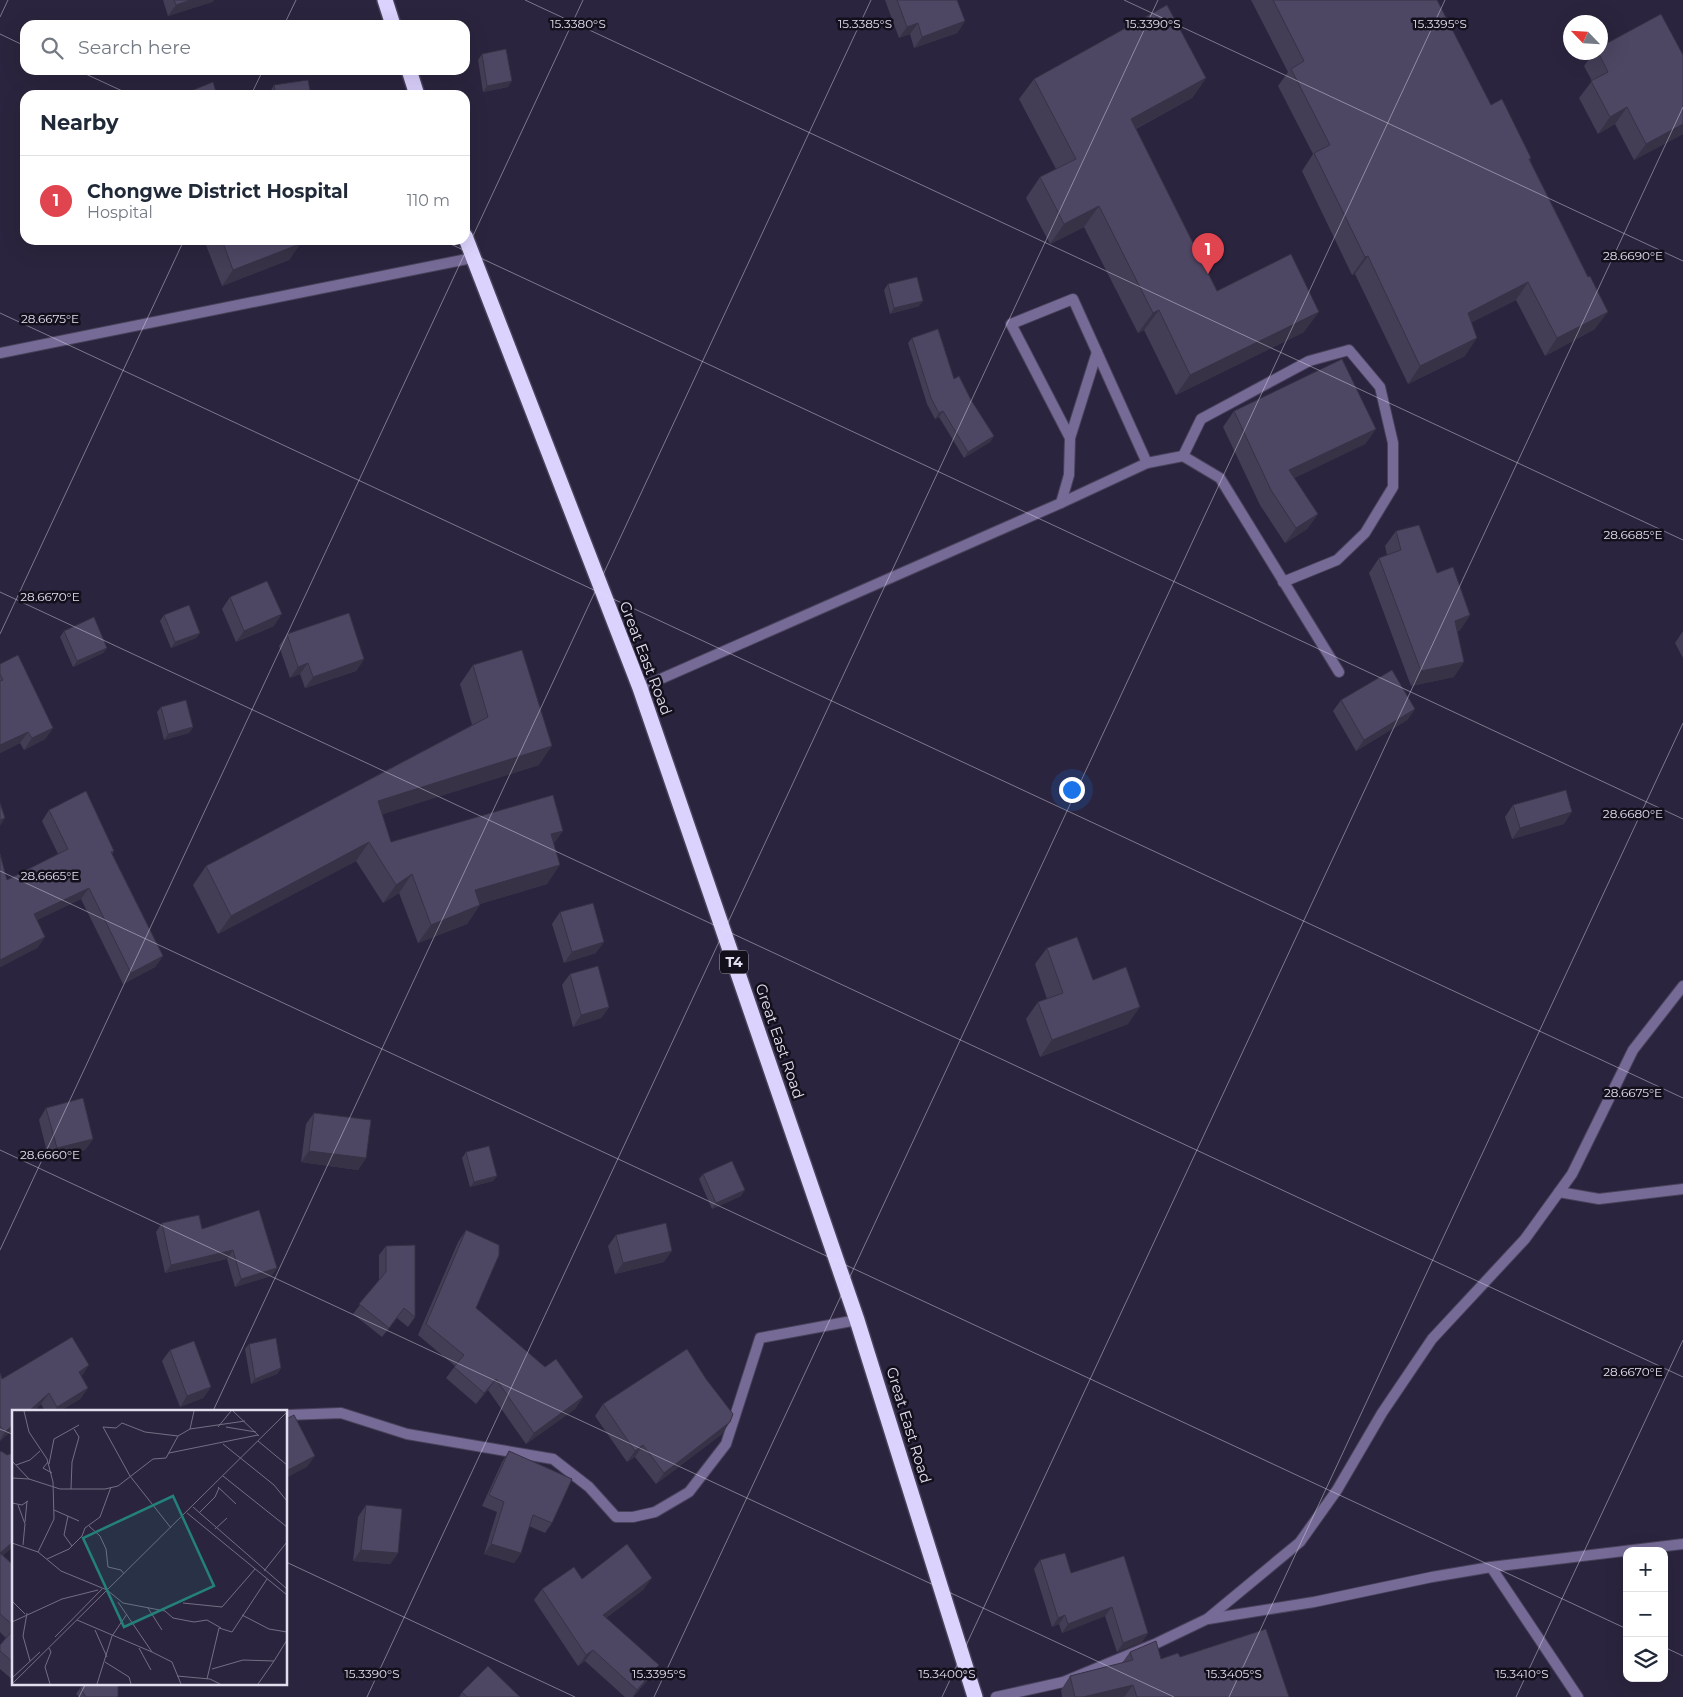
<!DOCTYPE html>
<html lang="en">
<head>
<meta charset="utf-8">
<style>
	:root { --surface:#fff; --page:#f6f6f7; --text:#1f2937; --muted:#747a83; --line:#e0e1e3; --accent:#766536 }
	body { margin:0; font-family:Montserrat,sans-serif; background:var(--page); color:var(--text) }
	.controls { position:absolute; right:15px; bottom:15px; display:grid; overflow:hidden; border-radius:10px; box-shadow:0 5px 20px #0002 }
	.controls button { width:45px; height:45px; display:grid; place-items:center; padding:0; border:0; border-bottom:1px solid var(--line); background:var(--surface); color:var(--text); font:25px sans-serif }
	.compass { position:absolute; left:1563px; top:15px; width:45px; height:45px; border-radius:50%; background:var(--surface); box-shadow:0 5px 20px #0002; rotate:295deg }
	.you { position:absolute; left:1071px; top:789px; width:18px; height:18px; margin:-12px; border:4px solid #fff; border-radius:50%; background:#1a73e8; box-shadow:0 0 0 8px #1a73e833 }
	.badge { display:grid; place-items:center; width:32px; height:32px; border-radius:50%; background:var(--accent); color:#fff; font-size:16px; font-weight:700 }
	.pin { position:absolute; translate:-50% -41px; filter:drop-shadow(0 1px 2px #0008) }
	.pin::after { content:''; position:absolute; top:26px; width:18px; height:15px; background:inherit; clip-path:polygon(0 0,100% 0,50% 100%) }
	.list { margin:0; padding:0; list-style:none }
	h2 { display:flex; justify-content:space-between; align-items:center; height:65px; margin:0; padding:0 20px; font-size:21px }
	h2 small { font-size:16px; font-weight:400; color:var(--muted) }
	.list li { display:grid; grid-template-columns:32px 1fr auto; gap:15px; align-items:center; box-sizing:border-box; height:90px; padding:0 20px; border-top:1px solid var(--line) }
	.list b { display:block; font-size:19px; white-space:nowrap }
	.list p { margin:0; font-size:16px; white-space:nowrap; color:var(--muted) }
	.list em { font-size:16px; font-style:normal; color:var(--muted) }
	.icon { flex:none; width:28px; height:28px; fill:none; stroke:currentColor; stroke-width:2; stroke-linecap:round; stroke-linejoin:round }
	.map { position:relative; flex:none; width:1683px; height:1697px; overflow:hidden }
	.search { position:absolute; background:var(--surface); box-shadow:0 5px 20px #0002; left:20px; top:20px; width:450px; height:55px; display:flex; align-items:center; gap:12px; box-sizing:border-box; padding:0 18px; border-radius:15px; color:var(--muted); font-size:19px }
	.panel { position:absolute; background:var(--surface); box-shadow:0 5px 20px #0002; left:20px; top:90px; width:450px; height:155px; border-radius:15px }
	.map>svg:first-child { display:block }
</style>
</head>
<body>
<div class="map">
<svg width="1683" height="1697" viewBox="0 0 1683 1697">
	<rect width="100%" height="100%" fill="#2b243e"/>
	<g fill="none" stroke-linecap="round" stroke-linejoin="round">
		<g stroke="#48425a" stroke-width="12">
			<g id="lane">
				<polyline points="1070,438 1097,352"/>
				<polyline points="1183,456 1201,419 1309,361 1349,350 1380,387 1393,443 1393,487 1365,533 1337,560 1283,582"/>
				<polyline points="1061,503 1069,475 1070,438 1011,324 1073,299 1147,463"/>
				<polyline points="640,688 1061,503 1147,463 1183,456 1220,478 1339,672"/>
			</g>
		</g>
		<g stroke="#48425a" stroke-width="12">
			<g id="street">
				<polyline points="0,353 472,258"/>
				<polyline points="1559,1192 1599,1199 1683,1189"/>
				<polyline points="286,1415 341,1413 407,1434 553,1459 589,1487 616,1517 633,1517 655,1512 689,1492 726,1444 760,1338 857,1320"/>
				<polyline points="1491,1567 1578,1697"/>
				<polyline points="1208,1619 1314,1602 1432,1577 1491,1567 1683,1544"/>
				<polyline points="996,1697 1063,1682 1157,1643 1207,1619 1300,1542 1337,1490 1382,1413 1432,1339 1525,1239 1572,1174 1633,1050 1683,986"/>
			</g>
		</g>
		<g stroke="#48425a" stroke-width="18">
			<g id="highway">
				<polyline points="385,0 393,25"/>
				<polyline points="409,70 417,95"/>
				<polyline points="465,236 640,688 857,1320 975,1697"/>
			</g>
		</g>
		<use href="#lane" stroke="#766b97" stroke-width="10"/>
		<use href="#street" stroke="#766b97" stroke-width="10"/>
		<use href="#highway" stroke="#dcd2fe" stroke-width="15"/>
	</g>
	<g fill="#433d56">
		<polygon points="163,0 214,0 212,2 168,16"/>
		<polygon points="885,0 957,0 965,21 957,33 914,48 910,34 899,38"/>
		<polygon points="1251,0 1437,0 1491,105 1531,158 1530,160 1595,329 1545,356 1516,300 1472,322 1465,356 1408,384 1355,274 1352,275 1302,171 1313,154 1278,86 1288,72"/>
		<polygon points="1594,52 1683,55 1683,134 1634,160 1615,124 1598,134 1579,98 1592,81 1584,66"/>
		<polygon points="482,54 508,87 483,92 478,60"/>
		<polygon points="1206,78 1192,98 1136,129 1217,291 1304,332 1176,395 1144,330 1138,333 1084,227 1050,244 1026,198 1040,177 1056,169 1019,99 1034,79"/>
		<polygon points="274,85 311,95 268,95"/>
		<polygon points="204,240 299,240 300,244 289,260 222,286"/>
		<polygon points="888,284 919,306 890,314 884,290"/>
		<polygon points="912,338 954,379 971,400 994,436 990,442 964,458 939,417 935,419 927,404 908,343"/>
		<polygon points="1234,411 1376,429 1365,444 1294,478 1318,514 1307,529 1285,543 1260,505 1223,427"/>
		<polygon points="1396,531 1437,573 1470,615 1460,630 1458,631 1454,677 1411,686 1369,573 1379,558 1387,555 1385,546"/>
		<polygon points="230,597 274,626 236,642 222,609"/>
		<polygon points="164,615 200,633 196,638 171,648 160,621"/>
		<polygon points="64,631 107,648 103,653 73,667 60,637"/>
		<polygon points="1683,631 1683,658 1675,643"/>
		<polygon points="287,634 364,659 356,671 305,688 300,674 290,678 279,646"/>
		<polygon points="0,664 53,728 45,739 24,750 20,743 0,753"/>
		<polygon points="473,665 539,765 382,814 391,842 554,844 547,884 480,904 467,924 418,943 399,893 383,903 356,861 218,934 193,885 206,866 472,725 460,684"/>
		<polygon points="1341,700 1415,709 1407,720 1356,751 1333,711"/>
		<polygon points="161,707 193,727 189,733 164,740 157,712"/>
		<polygon points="1513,805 1564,824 1512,839 1505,817"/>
		<polygon points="49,810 114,851 112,854 163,956 155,967 123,984 81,899 37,920 45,937 37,948 0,967 0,854 7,880 58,854 42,821"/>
		<polygon points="560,912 596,953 564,963 552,924"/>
		<polygon points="1047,948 1093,980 1128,1024 1040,1057 1026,1019 1038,1002 1047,999 1035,964"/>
		<polygon points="570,974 609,1007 601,1018 573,1027 562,985"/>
		<polygon points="46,1108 93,1139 85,1150 49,1160 39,1120"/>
		<polygon points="314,1113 366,1158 358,1170 301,1162 306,1124"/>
		<polygon points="466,1152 497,1176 493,1181 470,1187 462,1158"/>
		<polygon points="703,1174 741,1196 712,1209 699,1179"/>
		<polygon points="162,1223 202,1229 277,1268 271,1276 235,1287 227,1259 165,1273 156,1232"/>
		<polygon points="466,1230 476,1308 545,1367 583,1397 575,1409 526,1444 488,1390 476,1404 446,1378 455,1366 418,1335 458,1242"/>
		<polygon points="616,1235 664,1262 615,1274 608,1246"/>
		<polygon points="386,1246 415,1317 408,1327 397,1318 382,1337 353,1314 379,1280 379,1255"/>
		<polygon points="249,1344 281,1368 277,1374 251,1384 245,1349"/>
		<polygon points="170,1350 211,1387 203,1398 180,1407 162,1361"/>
		<polygon points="0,1373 2,1379 81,1376 88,1388 80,1399 60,1411 45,1411 41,1404 0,1441"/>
		<polygon points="603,1404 722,1434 656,1484 635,1457 627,1462 595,1416"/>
		<polygon points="509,1451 552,1523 545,1533 529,1526 521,1553 514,1563 484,1554 497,1512 482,1506 502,1462"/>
		<polygon points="0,1452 7,1455 14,1453 14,1546 3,1555 14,1566 14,1681 0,1669 0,1645 6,1638 0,1632"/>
		<polygon points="366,1505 398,1553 390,1564 353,1561 358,1517"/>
		<polygon points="1040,1560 1071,1573 1148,1633 1142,1642 1117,1652 1105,1616 1062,1633 1059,1624 1052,1627 1034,1569"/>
		<polygon points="582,1579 644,1589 606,1618 651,1676 633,1697 625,1697 585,1661 578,1666 534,1600 542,1589"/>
		<polygon points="1130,1652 1161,1659 1180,1657 1289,1697 1062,1697 1061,1690 1070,1676 1122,1663"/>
		<polygon points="80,1688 118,1697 79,1697 76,1694"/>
		<polygon points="462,1692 520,1697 459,1697"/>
	</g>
	<g fill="#373246">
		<polygon points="191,0 214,0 212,2 168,16 176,5"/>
		<polygon points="965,21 957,33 914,48 922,37"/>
		<polygon points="918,23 910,34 899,38 907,27"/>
		<polygon points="1206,78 1192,98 1116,139 1131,119"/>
		<polygon points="512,81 508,87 483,92 487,86"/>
		<polygon points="1627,107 1615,124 1598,134 1610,117"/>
		<polygon points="1683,124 1683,134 1634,160 1646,144"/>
		<polygon points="1099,206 1084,227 1050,244 1064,224"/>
		<polygon points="300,244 289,260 222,286 233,270"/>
		<polygon points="1368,256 1355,274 1352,275 1365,257"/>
		<polygon points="1528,282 1516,300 1456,330 1468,313"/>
		<polygon points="923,301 919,306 890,314 894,308"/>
		<polygon points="1159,310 1144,330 1138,333 1153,313"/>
		<polygon points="1319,312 1304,332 1176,395 1190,375"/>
		<polygon points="1608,312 1595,329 1545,356 1557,338"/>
		<polygon points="1477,338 1465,356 1408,384 1420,366"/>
		<polygon points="943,411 939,417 935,419 939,413"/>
		<polygon points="1376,429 1365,444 1278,486 1289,470"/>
		<polygon points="994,436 990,442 964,458 968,452"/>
		<polygon points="1318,514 1307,529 1285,543 1296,528"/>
		<polygon points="282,614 274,626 236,642 244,631"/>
		<polygon points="1470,615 1460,630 1445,636 1455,621"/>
		<polygon points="200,633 196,638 171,648 175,642"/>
		<polygon points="107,648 103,653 73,667 77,661"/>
		<polygon points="364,659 356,671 305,688 313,677"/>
		<polygon points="1464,662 1454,677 1411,686 1421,671"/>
		<polygon points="308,663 300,674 290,678 298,667"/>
		<polygon points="1415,709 1407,720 1356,751 1364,740"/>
		<polygon points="193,727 189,733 164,740 168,734"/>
		<polygon points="53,728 45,739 24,750 32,738"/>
		<polygon points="28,732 20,743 0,753 0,745"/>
		<polygon points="552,746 539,765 365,820 378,801"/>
		<polygon points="1572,812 1564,824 1512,839 1520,828"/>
		<polygon points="5,818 0,826 0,820"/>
		<polygon points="563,831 550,849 551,834"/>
		<polygon points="369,842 356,861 218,934 231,916"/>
		<polygon points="560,865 547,884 462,909 475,890"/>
		<polygon points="412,874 399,893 383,903 396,885"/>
		<polygon points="89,888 81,899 26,925 34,914"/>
		<polygon points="480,905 467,924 418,943 431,925"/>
		<polygon points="45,937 37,948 0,967 0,960"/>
		<polygon points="604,942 596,953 564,963 572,952"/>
		<polygon points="163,956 155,967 123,984 131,973"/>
		<polygon points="609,1007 601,1018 573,1027 581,1015"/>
		<polygon points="1140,1007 1128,1024 1040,1057 1052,1040"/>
		<polygon points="93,1139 85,1150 49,1160 57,1148"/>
		<polygon points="309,1151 366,1158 358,1170 301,1162"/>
		<polygon points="497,1176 493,1181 470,1187 474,1182"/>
		<polygon points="745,1190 741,1196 712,1209 716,1203"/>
		<polygon points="233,1250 227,1259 165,1273 171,1265"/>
		<polygon points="672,1251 664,1262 615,1274 623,1263"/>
		<polygon points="277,1268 271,1276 235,1287 241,1279"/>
		<polygon points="89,1365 82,1376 79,1372"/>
		<polygon points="281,1368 277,1374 251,1384 255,1379"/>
		<polygon points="496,1379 488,1390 476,1404 484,1393"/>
		<polygon points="211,1387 203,1398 180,1407 187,1396"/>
		<polygon points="88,1388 80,1399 60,1411 54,1411 57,1407"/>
		<polygon points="49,1393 41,1404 34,1411 29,1411"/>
		<polygon points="583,1397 575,1409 526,1444 534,1433"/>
		<polygon points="730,1422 722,1434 656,1484 664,1473"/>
		<polygon points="14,1424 14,1429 0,1441 0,1440 5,1432"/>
		<polygon points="643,1445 635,1457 627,1462 635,1451"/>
		<polygon points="315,1456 307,1467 286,1478 286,1471"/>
		<polygon points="14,1541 14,1546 0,1558 0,1553"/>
		<polygon points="491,1544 521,1553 514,1563 484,1554"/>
		<polygon points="361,1550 398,1553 390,1564 353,1561"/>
		<polygon points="652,1578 644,1589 595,1626 603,1615"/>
		<polygon points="1112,1607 1105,1616 1062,1633 1068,1624"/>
		<polygon points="1065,1615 1059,1624 1052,1627 1058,1618"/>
		<polygon points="1148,1633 1142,1642 1117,1652 1123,1643"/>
		<polygon points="593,1650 585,1661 578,1666 586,1655"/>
		<polygon points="659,1665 651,1676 632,1697 637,1690"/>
		<polygon points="1133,1685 1124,1697 1083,1697"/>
	</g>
	<g fill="#4e4764" stroke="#373246">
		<polygon points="174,0 191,0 176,5"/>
		<polygon points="897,0 957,0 965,21 922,37 918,23 907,27"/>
		<polygon points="1273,0 1437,0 1491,105 1502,99 1531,158 1529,159 1588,277 1590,276 1608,312 1557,338 1528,282 1468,313 1477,338 1420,366 1368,256 1365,257 1314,153 1330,145 1291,69 1304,61"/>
		<polygon points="1167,5 1206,78 1131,119 1217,291 1291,254 1319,312 1190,375 1159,310 1153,313 1099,206 1064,224 1040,177 1076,159 1034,79"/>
		<polygon points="1661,14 1683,55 1683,124 1646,144 1627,107 1610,117 1591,81 1608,72 1598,52 1600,52 1600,47"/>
		<polygon points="506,49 512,81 487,86 482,54"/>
		<polygon points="308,80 311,95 276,95 274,85"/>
		<polygon points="213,82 217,95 181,95"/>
		<polygon points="222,240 299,240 300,244 233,270"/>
		<polygon points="917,277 923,301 894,308 888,284"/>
		<polygon points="938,329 954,379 959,376 971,400 994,436 968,452 943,411 939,413 931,398 912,338"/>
		<polygon points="1342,359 1376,429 1289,470 1318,514 1296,528 1271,490 1234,411"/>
		<polygon points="1419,525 1437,573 1453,567 1470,615 1455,621 1464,662 1421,671 1379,558 1401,550 1396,531"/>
		<polygon points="267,581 282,614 244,631 230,597"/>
		<polygon points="189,605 200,633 175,642 164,615"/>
		<polygon points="349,613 364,659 313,677 308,663 298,667 287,634"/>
		<polygon points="94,617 107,648 77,661 64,631"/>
		<polygon points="522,650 552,746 378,801 391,842 553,795 563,831 551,834 560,865 475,890 480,905 431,925 412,874 396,885 369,842 231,916 206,866 488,717 473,665"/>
		<polygon points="18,655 53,728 32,738 28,732 0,745 0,681 3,680 0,674 0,664"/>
		<polygon points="1392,670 1415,709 1364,740 1341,700"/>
		<polygon points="186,700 193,727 168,734 161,707"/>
		<polygon points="1566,790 1572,812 1520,828 1513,805"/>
		<polygon points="86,791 114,851 111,852 163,956 131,973 89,888 34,914 45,937 0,960 0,854 7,880 68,849 49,810"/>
		<polygon points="0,803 5,818 0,820"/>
		<polygon points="593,903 604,942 572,952 560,912"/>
		<polygon points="1077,937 1093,980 1126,967 1140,1007 1052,1040 1038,1002 1063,993 1047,948"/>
		<polygon points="598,966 609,1007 581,1015 570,974"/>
		<polygon points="83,1098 93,1139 57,1148 46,1108"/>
		<polygon points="314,1113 371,1120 366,1158 309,1151"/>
		<polygon points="489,1146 497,1176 474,1182 466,1152"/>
		<polygon points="732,1161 745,1190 716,1203 703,1174"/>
		<polygon points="259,1210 277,1268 241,1279 233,1250 171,1265 162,1223 199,1215 202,1229"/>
		<polygon points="666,1223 672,1251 623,1263 616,1235"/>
		<polygon points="466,1230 499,1245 499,1255 476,1308 545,1367 556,1359 583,1397 534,1433 496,1379 484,1393 454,1367 464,1355 426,1324"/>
		<polygon points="415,1245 415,1317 404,1308 389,1328 359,1304 386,1272 386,1246"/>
		<polygon points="72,1337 89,1365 79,1372 88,1388 57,1407 49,1393 29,1411 14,1411 14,1424 5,1432 0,1426 0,1373 2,1379"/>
		<polygon points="276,1338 281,1368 255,1379 249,1344"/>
		<polygon points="194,1341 211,1387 187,1396 170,1350"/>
		<polygon points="687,1349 706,1379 733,1414 730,1422 664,1473 643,1445 635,1451 603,1404"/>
		<polygon points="294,1415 315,1456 286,1471 286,1419"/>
		<polygon points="1,1451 7,1455 14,1453 14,1541 0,1553 14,1566 14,1626 0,1614 0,1452"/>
		<polygon points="509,1451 572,1479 552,1523 533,1515 521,1553 491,1544 504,1502 489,1495"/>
		<polygon points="366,1505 402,1509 398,1553 361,1550"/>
		<polygon points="627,1544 652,1578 603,1615 659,1665 637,1690 593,1650 586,1655 542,1589 574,1567 582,1579"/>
		<polygon points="1065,1553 1071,1573 1124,1556 1148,1633 1123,1643 1112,1607 1068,1624 1065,1615 1058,1618 1040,1560"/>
		<polygon points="14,1629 14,1663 0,1651 0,1645"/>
		<polygon points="1266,1629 1289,1697 1137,1697 1133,1685 1083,1697 1075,1697 1070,1676 1133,1660 1130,1652 1156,1641 1161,1659 1178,1653 1180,1657"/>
		<polygon points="488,1666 520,1697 467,1697 462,1692"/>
		<polygon points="87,1683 116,1683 118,1686 118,1696 117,1697 86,1697 80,1688"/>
	</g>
	<path fill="none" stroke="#e2def0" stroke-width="1" stroke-opacity="0.45" d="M525,0L1683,540M1124,0L1683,261M0,17L8,0M284,25L296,0M0,34L25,46M77,70L131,95M251,95L263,70M442,240L1683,819M0,313L1683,1098M0,592L1683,1377M0,634L184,240M0,871L1627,1629M0,1150L1174,1697M0,1250L583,0M213,1411L871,0M0,1429L14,1435M286,1562L575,1697M1664,1647L1683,1656M79,1697L86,1683M367,1697L1158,0M654,1697L1445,0M942,1697L1683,107M1229,1697L1683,723M1516,1697L1683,1340"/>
	<g text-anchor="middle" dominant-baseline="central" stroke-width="5" stroke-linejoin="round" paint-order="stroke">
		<rect fill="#13101c" stroke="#a4a0b0" stroke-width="1" x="720" y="950.5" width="28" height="23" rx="4"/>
		<g font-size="14" font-weight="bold" fill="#e2def0">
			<text x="734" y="962">T4</text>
		</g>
		<g font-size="15" fill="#e2def0" stroke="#13101c">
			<text transform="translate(646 658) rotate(69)">Great East Road</text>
			<text transform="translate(780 1041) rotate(71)">Great East Road</text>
			<text transform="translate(909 1425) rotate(73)">Great East Road</text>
		</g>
	</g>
	<g transform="translate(12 1410)">
		<rect width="275" height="275" fill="#2b243e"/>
		<path fill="none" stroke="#746e85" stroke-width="1" d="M12,1L17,22L35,49L41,72L42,109L26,142M221,1L247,26M206,17L219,1M214,17L244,22M178,19L182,1M246,31L275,55M211,34L262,75L275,91M157,43L246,25M0,51L17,69M36,52L31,58L40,63M37,54L42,29L67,15M4,55L18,50L28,41M211,66L275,117M0,68L17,69L48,79H93L106,76L141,49L154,48L166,26M206,77L224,94M59,79L60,52L67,27L62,19M0,93L10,95L16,91M6,95L13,114L11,135M181,97L275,179M42,100L67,111M175,103L275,185M187,103L203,87L207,78M56,106L52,125L60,136M13,112L15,91M77,116L88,126L94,139L96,157L109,160L112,164M159,118L118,66L91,17L104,18L110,13L133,22L166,26L178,19L233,11M203,119L215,108M0,133L26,142L49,161L95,180L111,193L153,201L161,208L182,212L195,210L209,218M35,149L57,139L70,126L73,118L88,107L99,77M252,161L275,132M0,191L13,204M106,192L140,242L160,252L169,274M171,193L210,197L243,159M136,198L150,220M15,203L11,226L18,251M230,205L257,219L275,222M65,210L140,242M0,212L50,189L86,180M83,220L95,247M43,227L90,179M37,238L39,242L33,257L38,274M127,238L139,260M93,252L117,267L119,274M200,259L231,250L262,251L275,230M165,266L198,269L208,274M0,268L28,242M195,269L207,218L220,222L255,169M0,274L275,2M85,274L100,226L115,204M246,274L262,251"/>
		<path fill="#24807b" fill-opacity="0.15" stroke="#24807b" stroke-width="2.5" d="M161,86L202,176L112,217L71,128Z"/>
		<rect width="275" height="275" fill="none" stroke="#e2def0" stroke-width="2.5"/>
	</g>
	<g font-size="12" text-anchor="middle" fill="#e2def0" stroke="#13101c" stroke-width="5" stroke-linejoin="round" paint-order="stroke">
		<text x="578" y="28">15.3380°S</text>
		<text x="865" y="28">15.3385°S</text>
		<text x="1153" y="28">15.3390°S</text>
		<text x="1440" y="28">15.3395°S</text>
		<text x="1633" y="260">28.6690°E</text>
		<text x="50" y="323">28.6675°E</text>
		<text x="1633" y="539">28.6685°E</text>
		<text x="50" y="601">28.6670°E</text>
		<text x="1633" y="818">28.6680°E</text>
		<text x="50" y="880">28.6665°E</text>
		<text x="1633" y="1097">28.6675°E</text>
		<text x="50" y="1159">28.6660°E</text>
		<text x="1633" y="1376">28.6670°E</text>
		<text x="372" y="1678">15.3390°S</text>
		<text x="659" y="1678">15.3395°S</text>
		<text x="947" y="1678">15.3400°S</text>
		<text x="1234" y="1678">15.3405°S</text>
		<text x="1522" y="1678">15.3410°S</text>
	</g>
</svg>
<div class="controls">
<button>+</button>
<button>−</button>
<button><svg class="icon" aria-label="layers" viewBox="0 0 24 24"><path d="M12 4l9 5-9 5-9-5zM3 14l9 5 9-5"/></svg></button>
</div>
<svg class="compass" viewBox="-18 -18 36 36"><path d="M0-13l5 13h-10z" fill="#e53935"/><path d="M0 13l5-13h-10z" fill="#747a83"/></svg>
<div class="you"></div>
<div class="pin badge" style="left:1208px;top:274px;background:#e0444e">1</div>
<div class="search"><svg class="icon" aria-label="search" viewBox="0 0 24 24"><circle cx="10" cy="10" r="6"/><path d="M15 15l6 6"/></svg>Search here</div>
<section class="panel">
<h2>Nearby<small></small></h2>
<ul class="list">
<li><span class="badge" style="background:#e0444e">1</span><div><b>Chongwe District Hospital</b><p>Hospital</p></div><em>110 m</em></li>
</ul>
</section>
</div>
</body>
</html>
